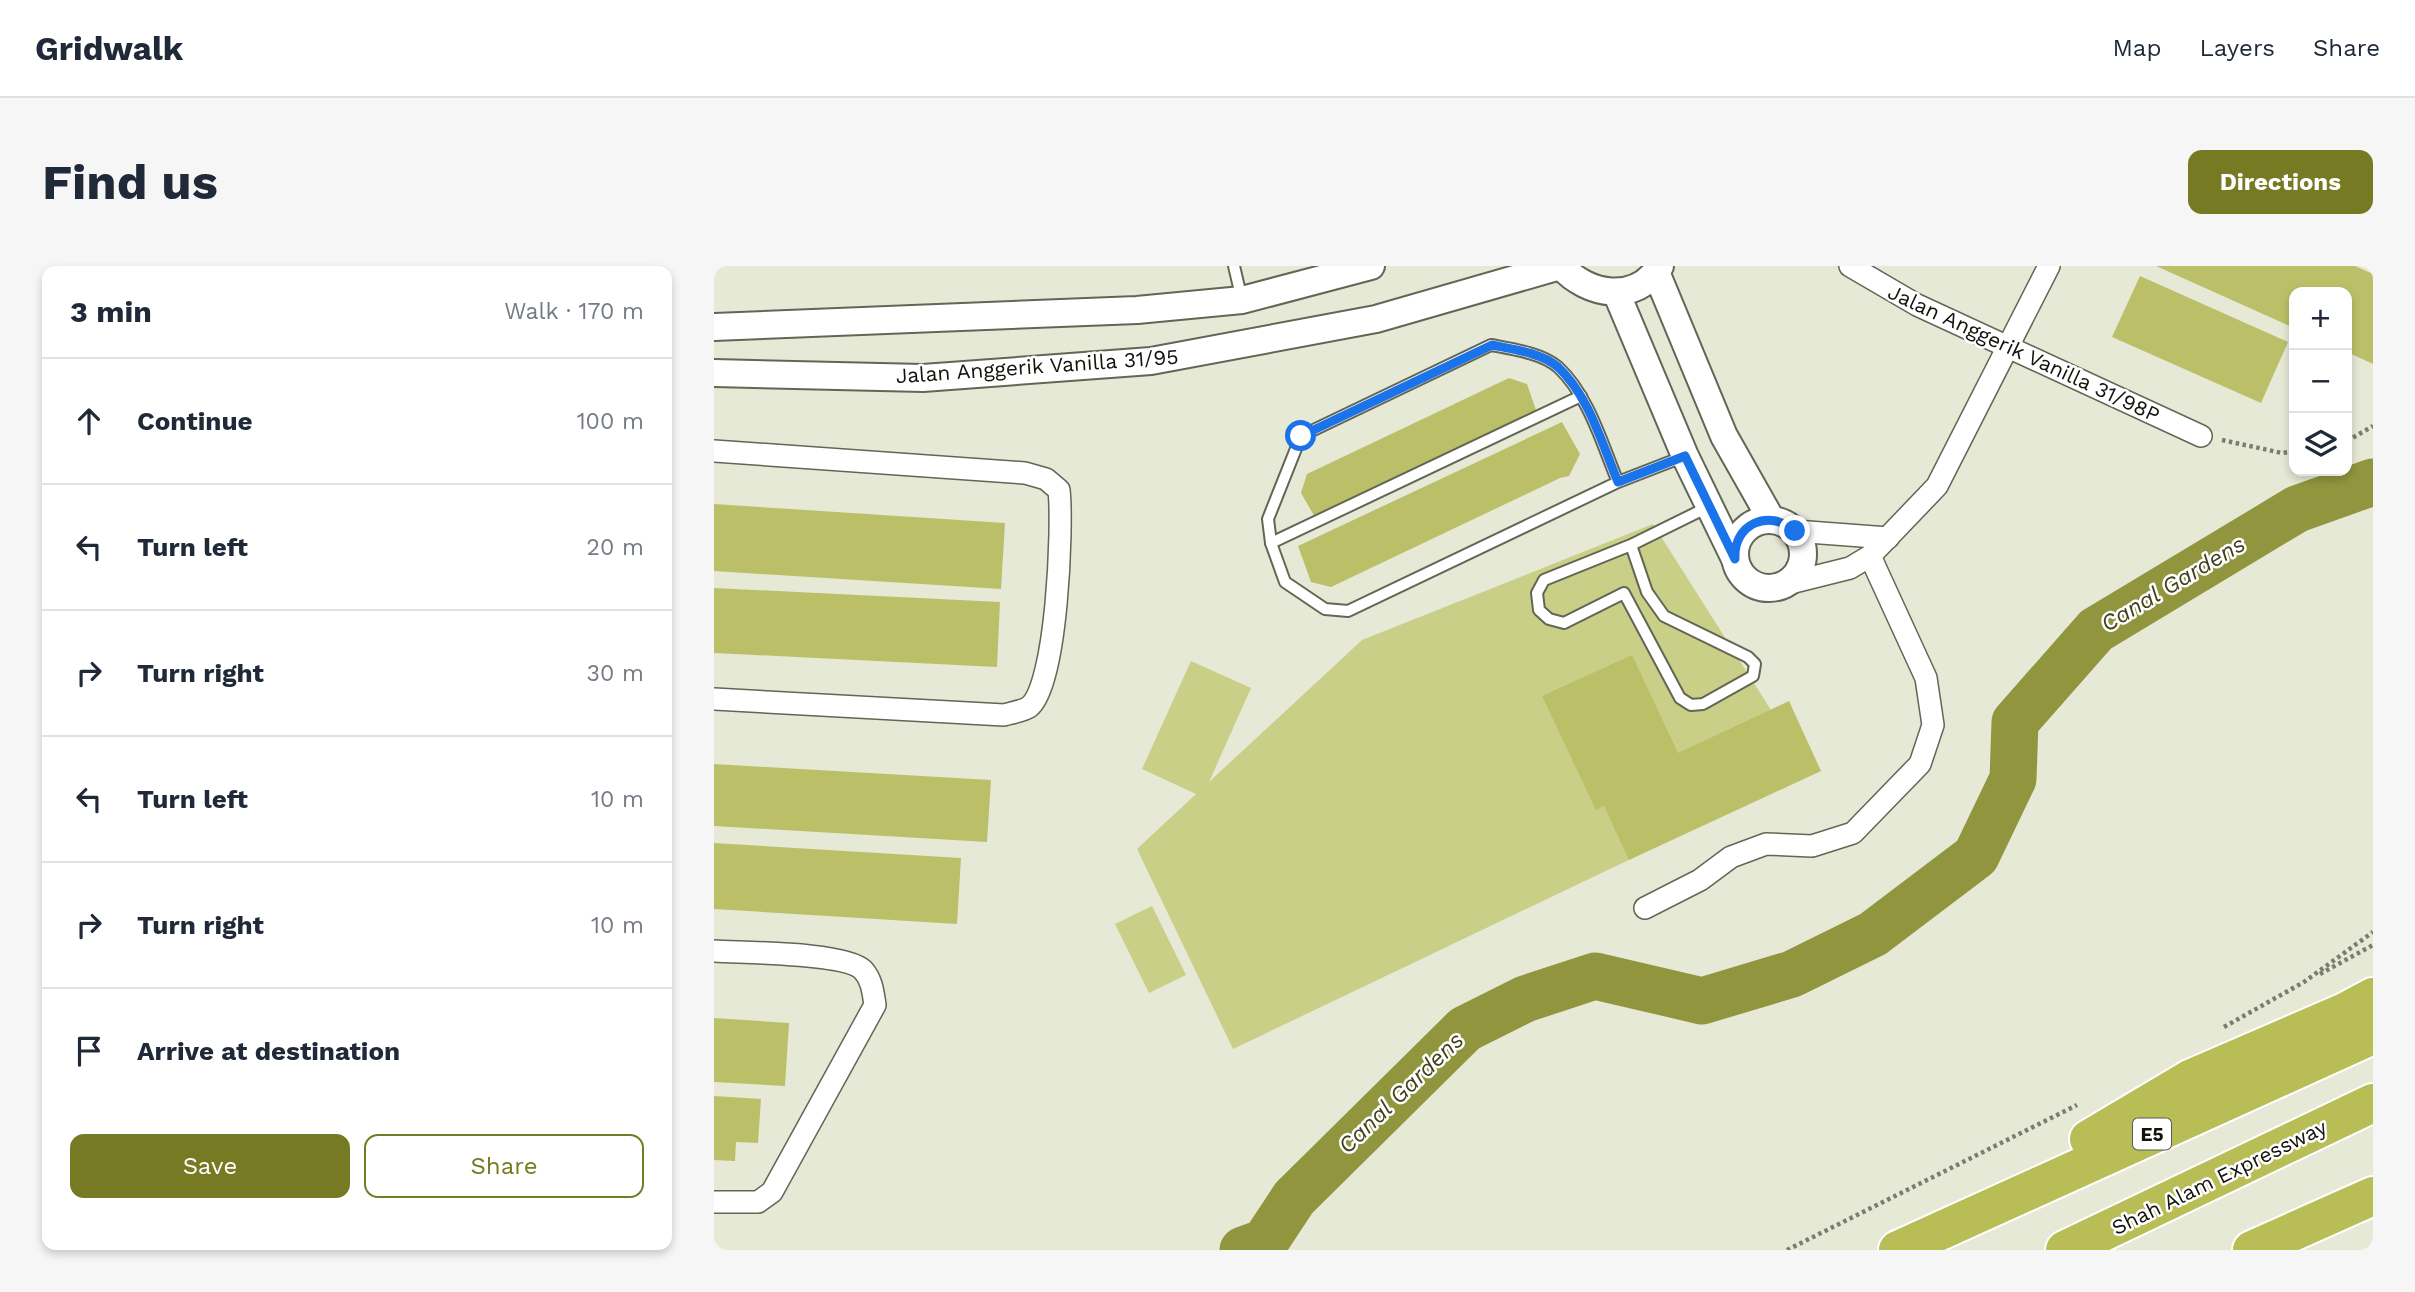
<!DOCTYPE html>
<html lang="en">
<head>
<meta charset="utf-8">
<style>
	:root { --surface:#fff; --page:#f6f6f7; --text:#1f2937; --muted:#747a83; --line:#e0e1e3; --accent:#767a23 }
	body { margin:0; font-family:"Work Sans",sans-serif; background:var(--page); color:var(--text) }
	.controls { position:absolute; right:21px; top:21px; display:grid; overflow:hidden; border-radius:14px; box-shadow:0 4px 10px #0003 }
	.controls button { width:63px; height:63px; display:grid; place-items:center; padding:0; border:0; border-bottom:2px solid var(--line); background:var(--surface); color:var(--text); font:35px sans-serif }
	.stop { position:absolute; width:21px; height:21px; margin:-16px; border:5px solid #1a73e8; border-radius:50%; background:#fff }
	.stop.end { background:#1a73e8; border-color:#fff; box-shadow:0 2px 7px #0008 }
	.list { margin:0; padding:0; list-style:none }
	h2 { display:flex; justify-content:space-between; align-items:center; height:91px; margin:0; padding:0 28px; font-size:30px }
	h2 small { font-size:23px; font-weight:400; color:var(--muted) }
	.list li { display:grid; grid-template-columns:46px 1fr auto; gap:21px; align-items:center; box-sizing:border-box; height:126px; padding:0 28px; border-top:2px solid var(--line) }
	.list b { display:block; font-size:26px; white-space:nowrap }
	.list em { font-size:23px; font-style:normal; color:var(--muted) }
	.actions { display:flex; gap:14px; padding:21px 28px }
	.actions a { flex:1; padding:16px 0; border:2px solid var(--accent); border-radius:14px; text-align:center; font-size:24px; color:var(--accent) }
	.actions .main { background:var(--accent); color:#fff }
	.icon { flex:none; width:38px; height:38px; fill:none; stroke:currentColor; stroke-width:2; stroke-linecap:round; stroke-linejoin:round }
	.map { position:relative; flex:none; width:1659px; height:984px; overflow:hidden; border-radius:14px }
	header { display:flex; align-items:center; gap:42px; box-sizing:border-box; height:98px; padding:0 35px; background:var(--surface); border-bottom:2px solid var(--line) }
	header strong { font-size:33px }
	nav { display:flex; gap:38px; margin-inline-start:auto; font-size:24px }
	.intro { display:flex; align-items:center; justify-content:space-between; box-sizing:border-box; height:168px; padding:0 42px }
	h1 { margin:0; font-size:49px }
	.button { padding:18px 32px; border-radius:14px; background:var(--accent); color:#fff; font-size:24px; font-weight:700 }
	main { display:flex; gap:42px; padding:0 42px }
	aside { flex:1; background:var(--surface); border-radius:14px; box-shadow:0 4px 10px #0003 }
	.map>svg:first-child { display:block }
</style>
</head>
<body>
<header>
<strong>Gridwalk</strong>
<nav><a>Map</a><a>Layers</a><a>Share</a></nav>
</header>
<div class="intro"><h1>Find us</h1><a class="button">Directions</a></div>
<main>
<aside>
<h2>3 min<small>Walk · 170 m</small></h2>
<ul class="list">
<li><svg class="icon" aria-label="ahead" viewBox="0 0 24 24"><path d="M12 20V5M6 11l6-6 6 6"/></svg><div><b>Continue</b></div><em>100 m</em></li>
<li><svg class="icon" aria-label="left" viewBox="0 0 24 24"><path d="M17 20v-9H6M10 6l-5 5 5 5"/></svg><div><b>Turn left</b></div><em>20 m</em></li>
<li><svg class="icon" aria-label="right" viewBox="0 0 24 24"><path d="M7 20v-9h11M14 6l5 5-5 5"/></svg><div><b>Turn right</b></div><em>30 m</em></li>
<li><svg class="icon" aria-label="left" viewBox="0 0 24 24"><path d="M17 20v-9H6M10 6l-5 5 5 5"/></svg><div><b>Turn left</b></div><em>10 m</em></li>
<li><svg class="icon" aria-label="right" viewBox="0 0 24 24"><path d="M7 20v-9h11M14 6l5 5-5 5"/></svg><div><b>Turn right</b></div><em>10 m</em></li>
<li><svg class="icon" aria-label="arrive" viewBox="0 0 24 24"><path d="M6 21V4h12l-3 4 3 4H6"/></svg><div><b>Arrive at destination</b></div></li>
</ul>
<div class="actions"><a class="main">Save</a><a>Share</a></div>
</aside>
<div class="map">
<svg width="1659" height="984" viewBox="0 0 1659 984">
	<rect width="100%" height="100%" fill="#e7e9d7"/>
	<g fill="#c9cf86">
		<polygon points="939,258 1097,507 519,783 423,583 482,528 428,503 477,395 537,422 495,516 648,374"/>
		<polygon points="438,640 472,709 435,727 401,658"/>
	</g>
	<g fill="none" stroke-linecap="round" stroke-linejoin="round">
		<polyline stroke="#91963e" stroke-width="47" points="529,984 551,976 580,932 751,763 811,733 881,710 988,735 1078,708 1159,668 1262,590 1299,513 1301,456 1382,364 1583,243 1659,216"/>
	</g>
	<g fill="#bbc068">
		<polygon points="1442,0 1641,0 1659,8 1659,98 1633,86 1633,26 1580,26 1580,62"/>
		<polygon points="1426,10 1574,76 1547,137 1398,71"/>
		<polygon points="795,112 813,118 823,147 602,253 587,227 593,208"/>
		<polygon points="848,156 866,188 855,210 846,212 617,321 597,316 584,280"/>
		<polygon points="0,238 291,257 287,323 0,305"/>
		<polygon points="0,322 286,336 283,401 0,387"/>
		<polygon points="918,389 964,487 1075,435 1107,505 915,594 890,540 882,544 828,430"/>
		<polygon points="0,498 277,514 273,576 0,560"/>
		<polygon points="0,577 247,592 243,658 0,643"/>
		<polygon points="0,752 75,757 71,820 0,816"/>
		<polygon points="0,830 47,833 44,877 22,876 21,895 0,894"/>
	</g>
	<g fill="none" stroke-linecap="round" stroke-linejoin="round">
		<g stroke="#636555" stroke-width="14">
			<g id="service">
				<polyline points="520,0 528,34"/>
				<path d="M904,216C888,178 875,130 844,101C828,87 798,83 777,79L587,170L554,253L557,277L571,316L611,343L634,345L904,216L971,190"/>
				<polyline points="557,277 867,130"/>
				<polyline points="917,279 933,326 950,350 1034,391 1041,398 1039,410 989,438 977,439 966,432 910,327 850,357 835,353 825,344 823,327 830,314 917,279 994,241"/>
			</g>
		</g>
		<g stroke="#636555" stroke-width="24">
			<g id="minor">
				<polyline points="1136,0 1203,39 1487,170"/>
				<path d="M0,185L311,207L332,213L345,224C349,260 343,420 315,441C309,445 297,447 290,449L0,433"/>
				<polyline points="1081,265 1174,272"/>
				<polyline points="1072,318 1136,302 1156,290 1223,220 1335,0"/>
				<polyline points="931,642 986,614 1017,591 1052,578 1098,580 1139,567 1206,498 1219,459 1212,412 1156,290"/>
				<path d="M0,685C29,687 131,686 149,704C158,714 159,726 161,739L58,926L44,936H0"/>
			</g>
		</g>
		<g stroke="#636555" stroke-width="30">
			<g id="tertiary">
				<path d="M847,0C874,30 922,38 946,0"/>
				<polyline points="942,6 1010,170 1057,253"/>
				<polyline points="902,26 971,190 1021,293"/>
				<polyline points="0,61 423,44 528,34 657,0"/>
				<polyline points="0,107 209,112 437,95 662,53 846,0"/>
				<circle cx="1055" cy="288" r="34"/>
			</g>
		</g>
		<g stroke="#fff" stroke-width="42">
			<g id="motorway">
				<polyline points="1375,873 1476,813 1631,746 1659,731"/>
				<polyline points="1184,984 1659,769"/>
				<polyline points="1351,984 1659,837"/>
				<polyline points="1538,984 1659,930"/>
			</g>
		</g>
		<g stroke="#7b7c70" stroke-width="4.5" stroke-dasharray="3.5 3.5" stroke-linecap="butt">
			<polyline points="1508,174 1568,187 1580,185"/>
			<polyline points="1633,175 1659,160"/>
			<polyline points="1606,708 1659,679"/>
			<polyline points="1510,761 1590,716 1659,666"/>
			<polyline points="1073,984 1363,839"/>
		</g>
		<use href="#service" stroke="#fff" stroke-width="10"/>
		<use href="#minor" stroke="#fff" stroke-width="21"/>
		<use href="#tertiary" stroke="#fff" stroke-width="26"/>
		<use href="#motorway" stroke="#b8bd56" stroke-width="38"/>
	</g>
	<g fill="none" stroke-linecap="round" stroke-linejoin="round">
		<path stroke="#1a73e8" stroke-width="9" d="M587,170L778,79C798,83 828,87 844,101C875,130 888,178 904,216L971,190L1021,293C1019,258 1055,242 1081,265"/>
	</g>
	<g text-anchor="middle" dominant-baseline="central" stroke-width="5" stroke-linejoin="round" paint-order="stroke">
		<rect fill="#fff" stroke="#5a5a56" stroke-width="2" x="1419" y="852.5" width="38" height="31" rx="5"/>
		<g font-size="19" font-weight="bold" fill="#13130d">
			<text x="1438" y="868">E5</text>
		</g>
		<g font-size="21" fill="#13130d" stroke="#fff">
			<text transform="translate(1310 87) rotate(25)">Jalan Anggerik Vanilla 31/98P</text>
			<text transform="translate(323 100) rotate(-4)">Jalan Anggerik Vanilla 31/95</text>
			<text transform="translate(1505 911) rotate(-26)">Shah Alam Expressway</text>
		</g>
		<g font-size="23" font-style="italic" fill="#3f411b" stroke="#fff">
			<text transform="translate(1459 318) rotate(-31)">Canal Gardens</text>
			<text transform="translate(687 827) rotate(-44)">Canal Gardens</text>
		</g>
	</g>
</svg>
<div class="controls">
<button>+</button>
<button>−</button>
<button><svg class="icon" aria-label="layers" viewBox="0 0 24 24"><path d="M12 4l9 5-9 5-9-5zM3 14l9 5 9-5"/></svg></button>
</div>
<div class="stop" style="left:587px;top:170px"></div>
<div class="stop end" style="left:1081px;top:265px"></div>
</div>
</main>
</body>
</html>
